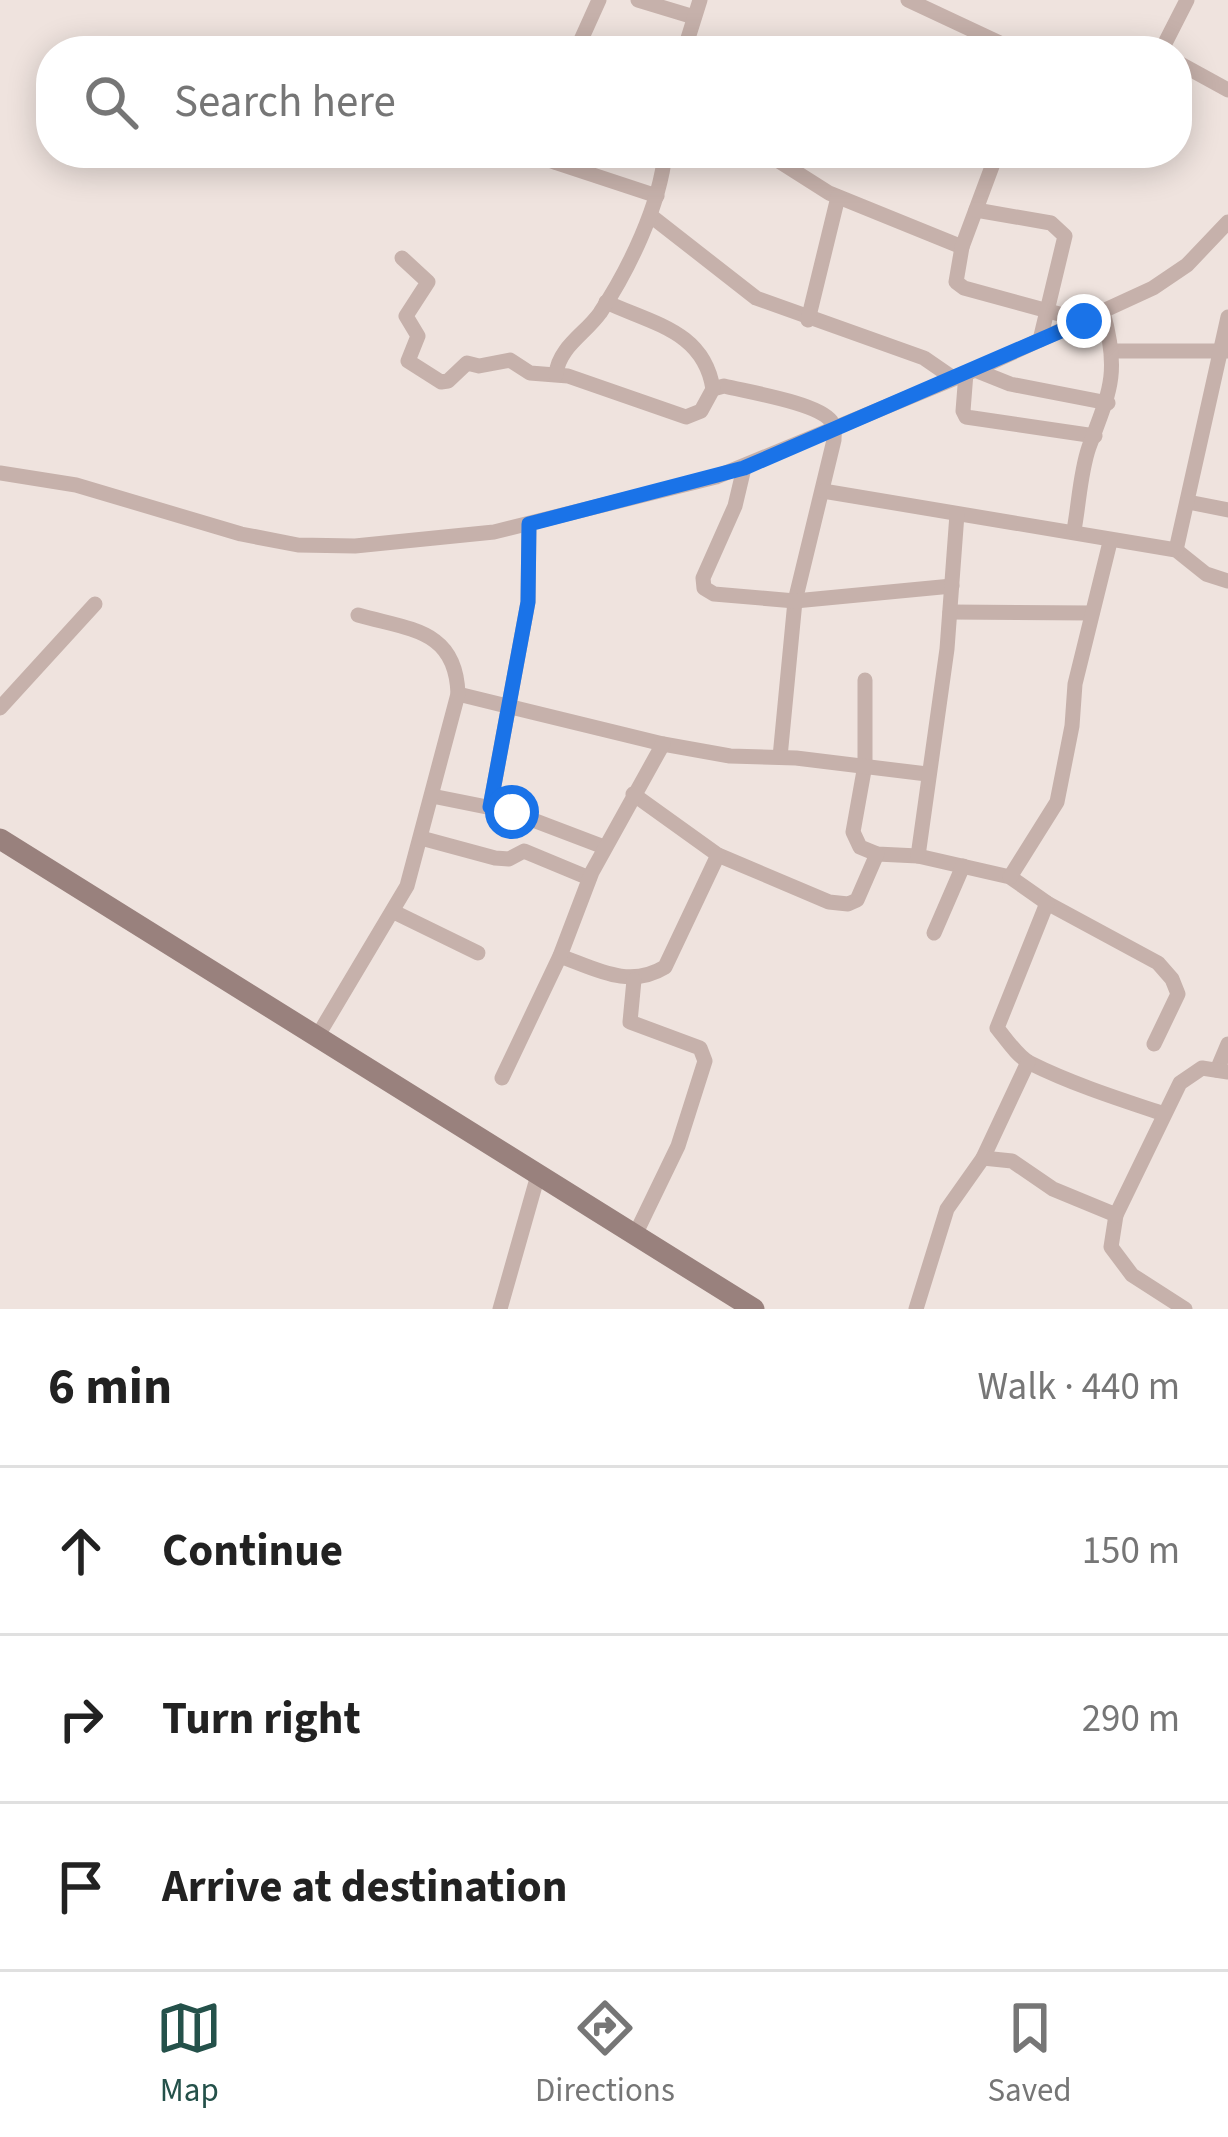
<!DOCTYPE html>
<html lang="en">
<head>
<meta charset="utf-8">
<style>
	:root { --surface:#fff; --page:#f2f2f2; --text:#222; --muted:#767676; --line:#e0e0e0; --accent:#24514a }
	body { margin:0; font-family:"Source Sans 3",sans-serif; background:var(--page); color:var(--text) }
	.stop { position:absolute; width:36px; height:36px; margin:-27px; border:9px solid #1a73e8; border-radius:50%; background:#fff }
	.stop.end { background:#1a73e8; border-color:#fff; box-shadow:0 3px 12px #0008 }
	.list { margin:0; padding:0; list-style:none }
	h2 { display:flex; justify-content:space-between; align-items:center; height:156px; margin:0; padding:0 48px; font-size:51px }
	h2 small { font-size:39px; font-weight:400; color:var(--muted) }
	.list li { display:grid; grid-template-columns:78px 1fr auto; gap:36px; align-items:center; box-sizing:border-box; height:168px; padding:0 48px; border-top:3px solid var(--line) }
	.list b { display:block; font-size:45px; white-space:nowrap }
	.list em { font-size:39px; font-style:normal; color:var(--muted) }
	.icon { flex:none; width:66px; height:66px; fill:none; stroke:currentColor; stroke-width:2; stroke-linecap:round; stroke-linejoin:round }
	.map { position:relative; flex:none; width:1228px; height:1309px; overflow:hidden }
	.search { position:absolute; background:var(--surface); box-shadow:0 6px 30px #0003; left:36px; right:36px; top:36px; height:132px; display:flex; align-items:center; gap:30px; box-sizing:border-box; padding:0 42px; border-radius:48px; color:var(--muted); font-size:45px }
	.sheet { height:660px; background:var(--surface) }
	nav { display:flex; justify-content:space-around; align-items:center; box-sizing:border-box; height:168px; border-top:3px solid var(--line); background:var(--surface); font-size:33px; color:var(--muted) }
	nav a { display:grid; justify-items:center; gap:6px }
	nav .on { color:var(--accent) }
	.map>svg:first-child { display:block }
</style>
</head>
<body>
<div class="map">
<svg width="1228" height="1309" viewBox="0 0 1228 1309">
	<rect width="100%" height="100%" fill="#efe3de"/>
	<g fill="none" stroke-linecap="round" stroke-linejoin="round">
		<g stroke="#c6b1ab" stroke-width="15">
			<polyline points="638,0 694,17"/>
			<polyline points="908,0 1017,51"/>
			<polyline points="576,51 599,0"/>
			<polyline points="684,51 700,0"/>
			<polyline points="821,51 831,45 846,51"/>
			<polyline points="1161,51 1187,0"/>
			<polyline points="1177,62 1228,90"/>
			<polyline points="543,153 544,158 557,163 657,196"/>
			<polyline points="766,153 829,193 962,247"/>
			<polyline points="997,153 962,247 956,282 964,288 1085,321"/>
			<polyline points="976,210 1051,223 1065,236 1040,340"/>
			<polyline points="651,216 756,298 924,358 953,378"/>
			<path d="M402,258L428,282L406,316L418,336L408,361L441,382L448,381L467,363L479,366L510,360L530,373L568,376L686,417L701,411L713,389L724,386C748,392 818,403 831,421C836,428 834,432 834,440L795,601L780,757"/>
			<path d="M606,302C653,324 704,331 713,389"/>
			<polyline points="808,320 838,197"/>
			<polyline points="1114,351 1228,351"/>
			<polyline points="975,370 1010,384 1108,403"/>
			<polyline points="966,373 963,411 966,417 1095,436"/>
			<path d="M556,374C559,347 585,334 600,313C629,269 660,205 665,153"/>
			<polyline points="744,468 735,506 703,578 704,588 714,594 795,601 952,586"/>
			<polyline points="0,473 76,485 241,534 298,545 355,546 494,532 716,477 975,370 1153,288 1187,265 1228,222"/>
			<polyline points="823,491 1176,550 1206,574 1228,581"/>
			<polyline points="1188,502 1228,510"/>
			<path d="M1074,530C1079,504 1080,473 1089,447C1110,391 1120,373 1103,312"/>
			<polyline points="1176,550 1228,317"/>
			<polyline points="950,612 1092,613"/>
			<polyline points="865,680 865,765 853,832 860,847 877,854 918,856 1010,877 1047,903 1158,963 1172,979 1178,994 1154,1044"/>
			<polyline points="458,694 663,744 730,756 796,758 927,774"/>
			<polyline points="0,708 95,604"/>
			<polyline points="633,794 718,855 829,902 848,904 857,900 877,854"/>
			<polyline points="432,796 512,812 604,847"/>
			<polyline points="490,807 528,602 529,524"/>
			<polyline points="421,838 495,858 509,859 524,851 589,878"/>
			<polyline points="918,856 947,649 957,514"/>
			<polyline points="1010,877 1057,802 1072,726 1075,684 1110,542"/>
			<path d="M1047,903L997,1028C1006,1039 1018,1057 1030,1063C1072,1084 1119,1099 1164,1114"/>
			<polyline points="394,912 478,953"/>
			<polyline points="934,933 963,866"/>
			<path d="M560,956C596,969 629,989 665,967L718,855"/>
			<polyline points="634,980 630,1022 700,1048 705,1061 678,1146 635,1235"/>
			<path d="M317,1037L407,886L458,694C456,629 410,630 358,615"/>
			<polyline points="1217,1070 1228,1044"/>
			<polyline points="502,1078 560,956 592,872 663,744"/>
			<polyline points="983,1158 1028,1062"/>
			<polyline points="1116,1215 1111,1247 1132,1275 1185,1309"/>
			<polyline points="500,1309 538,1175"/>
			<polyline points="916,1309 947,1209 983,1158 1012,1161 1053,1189 1116,1215 1180,1083 1202,1068 1228,1072"/>
		</g>
		<polyline stroke="#99817d" stroke-width="21" points="0,839 754,1309"/>
	</g>
	<g fill="none" stroke-linecap="round" stroke-linejoin="round">
		<polyline stroke="#1a73e8" stroke-width="15" points="512,812 490,807 528,602 529,524 744,468 1084,321"/>
	</g>
</svg>
<div class="stop" style="left:512px;top:812px"></div>
<div class="stop end" style="left:1084px;top:321px"></div>
<div class="search"><svg class="icon" aria-label="search" viewBox="0 0 24 24"><circle cx="10" cy="10" r="6"/><path d="M15 15l6 6"/></svg>Search here</div>
</div>
<section class="sheet">
<h2>6 min<small>Walk · 440 m</small></h2>
<ul class="list">
<li><svg class="icon" aria-label="ahead" viewBox="0 0 24 24"><path d="M12 20V5M6 11l6-6 6 6"/></svg><div><b>Continue</b></div><em>150 m</em></li>
<li><svg class="icon" aria-label="right" viewBox="0 0 24 24"><path d="M7 20v-9h11M14 6l5 5-5 5"/></svg><div><b>Turn right</b></div><em>290 m</em></li>
<li><svg class="icon" aria-label="arrive" viewBox="0 0 24 24"><path d="M6 21V4h12l-3 4 3 4H6"/></svg><div><b>Arrive at destination</b></div></li>
</ul>
</section>
<nav>
<a class="on"><svg class="icon" aria-label="map" viewBox="0 0 24 24"><path d="M3 6l6-2 6 2 6-2v14l-6 2-6-2-6 2zM9 4v14M15 6v14"/></svg>Map</a>
<a><svg class="icon" aria-label="directions" viewBox="0 0 24 24"><path d="M12 3l9 9-9 9-9-9zM9 14v-3h6M13 9l2 2-2 2"/></svg>Directions</a>
<a><svg class="icon" aria-label="saved" viewBox="0 0 24 24"><path d="M7 4h10v16l-5-4-5 4z"/></svg>Saved</a>
</nav>
</body>
</html>
